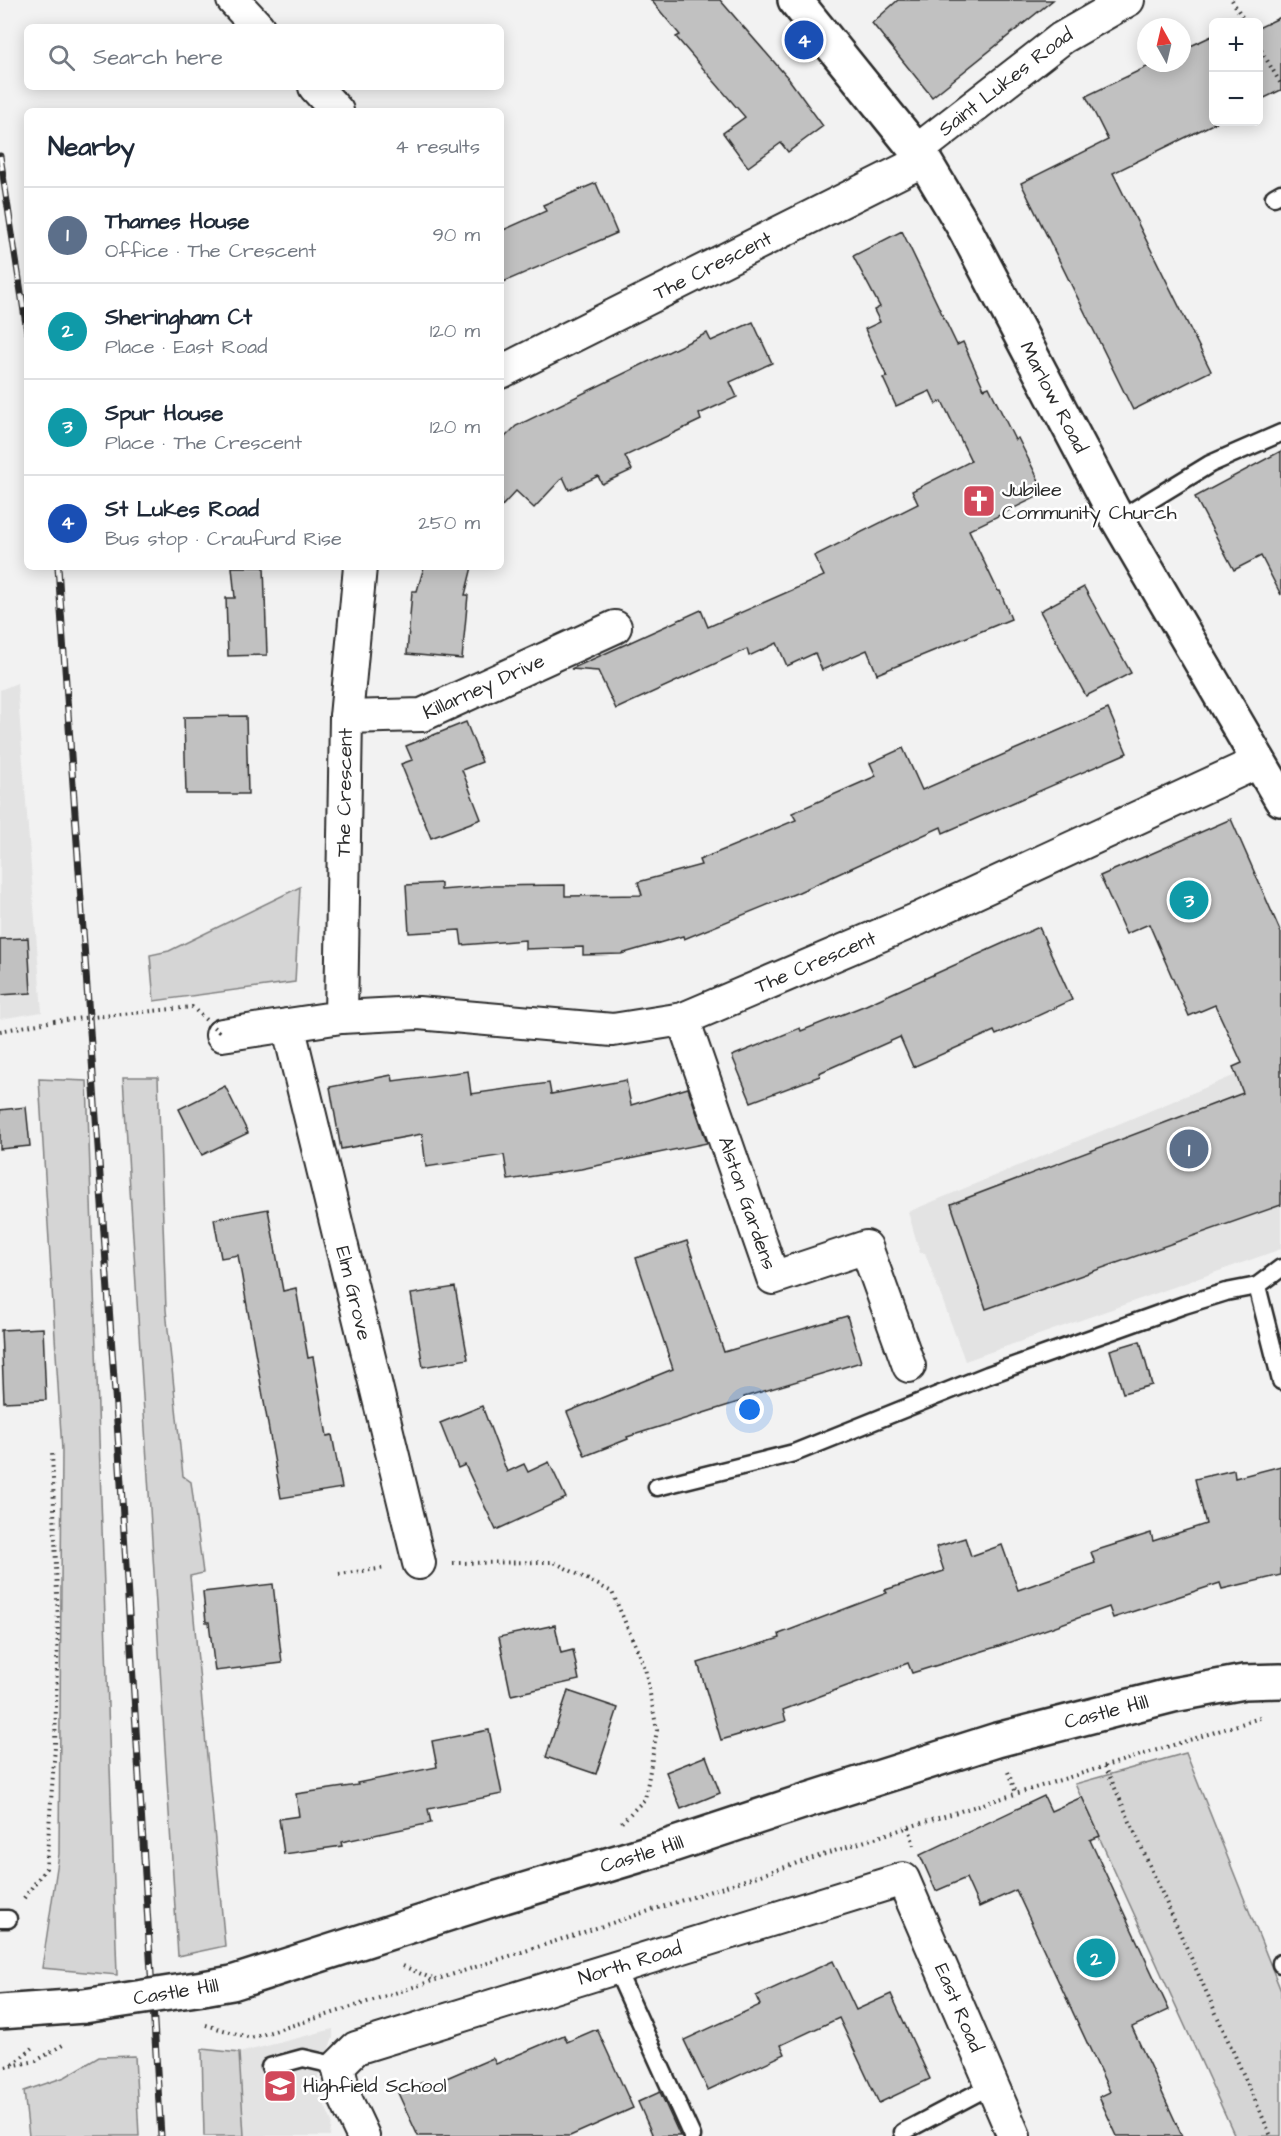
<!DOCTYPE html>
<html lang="en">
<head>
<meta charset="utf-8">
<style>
	:root { --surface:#fff; --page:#f2f2f3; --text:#1f2937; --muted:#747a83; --line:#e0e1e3; --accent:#ea580c }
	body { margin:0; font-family:"Architects Daughter",sans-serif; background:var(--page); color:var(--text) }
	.controls { position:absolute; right:18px; top:18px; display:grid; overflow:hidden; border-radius:9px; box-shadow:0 3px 15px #0003 }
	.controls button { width:54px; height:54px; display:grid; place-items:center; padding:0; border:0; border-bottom:2px solid var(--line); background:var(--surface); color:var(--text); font:30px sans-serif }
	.compass { position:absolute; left:1137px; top:18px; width:54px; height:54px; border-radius:50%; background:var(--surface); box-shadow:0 3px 15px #0003; rotate:352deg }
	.you { position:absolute; left:750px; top:1410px; width:21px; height:21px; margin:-15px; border:4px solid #fff; border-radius:50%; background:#1a73e8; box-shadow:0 0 0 9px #1a73e833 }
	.badge { display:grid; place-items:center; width:39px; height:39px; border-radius:50%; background:var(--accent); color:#fff; font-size:20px; font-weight:700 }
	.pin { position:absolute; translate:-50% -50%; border:3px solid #fff; box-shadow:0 2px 6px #0006 }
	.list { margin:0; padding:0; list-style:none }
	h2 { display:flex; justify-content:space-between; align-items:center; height:78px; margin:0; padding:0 24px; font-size:26px }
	h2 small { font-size:20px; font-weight:400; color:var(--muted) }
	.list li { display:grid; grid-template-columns:39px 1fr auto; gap:18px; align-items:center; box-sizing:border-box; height:96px; padding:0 24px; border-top:2px solid var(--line) }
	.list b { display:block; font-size:22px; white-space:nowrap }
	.list p { margin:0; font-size:20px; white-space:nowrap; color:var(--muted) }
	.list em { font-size:20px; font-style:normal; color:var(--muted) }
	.icon { flex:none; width:33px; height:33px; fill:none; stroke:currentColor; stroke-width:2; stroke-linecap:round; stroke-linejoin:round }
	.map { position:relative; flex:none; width:1281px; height:2136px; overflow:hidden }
	.search { position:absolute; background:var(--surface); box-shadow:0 3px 15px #0003; left:24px; top:24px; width:480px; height:66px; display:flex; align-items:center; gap:15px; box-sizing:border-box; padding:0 21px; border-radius:9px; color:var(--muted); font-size:22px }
	.panel { position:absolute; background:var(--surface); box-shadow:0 3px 15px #0003; left:24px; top:108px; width:480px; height:462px; border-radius:9px }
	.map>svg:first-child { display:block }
</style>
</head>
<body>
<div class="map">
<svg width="1281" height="2136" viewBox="0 0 1281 2136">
	<rect width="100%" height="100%" fill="#f2f2f2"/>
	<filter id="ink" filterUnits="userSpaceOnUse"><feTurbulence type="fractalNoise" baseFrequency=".0167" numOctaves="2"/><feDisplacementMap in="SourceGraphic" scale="12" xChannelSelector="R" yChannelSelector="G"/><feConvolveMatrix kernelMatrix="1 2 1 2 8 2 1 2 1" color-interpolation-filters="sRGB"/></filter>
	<g filter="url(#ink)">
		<g fill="#e3e3e3">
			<polygon points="17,683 42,1012 0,1019 0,690"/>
			<polygon points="1281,1056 1281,1249 965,1361 925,1253 920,1253 908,1212"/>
			<polygon points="333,2029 333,2038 318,2076 321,2097 332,2122 330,2136 244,2136 239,2053"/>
		</g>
		<g fill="#d5d5d5" stroke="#808080" stroke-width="1.5">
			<polygon points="300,887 295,982 154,1001 150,955 169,951"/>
			<polygon points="123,1077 158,1077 166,1310 183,1476 191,1482 203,1573 190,1576 225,1946 178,1956"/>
			<polygon points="39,1079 87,1081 117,1975 42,1968 59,1854 62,1450"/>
			<polygon points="1186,1753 1281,1991 1281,2136 1235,2136 1075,1784"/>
			<polygon points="202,2049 239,2053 244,2136 204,2136"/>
			<polygon points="135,2056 139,2136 29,2136 24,2091 65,2077 99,2057"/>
		</g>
		<g fill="#c1c1c1" stroke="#2b2b2b" stroke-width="1.5">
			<polygon points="651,0 720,0 788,78 823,126 788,152 781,143 748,167 723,133 745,117 676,37 680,35"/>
			<polygon points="898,0 1053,0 932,97 872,23"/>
			<polygon points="1281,17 1281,90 1258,101 1258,28"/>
			<polygon points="1214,35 1214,122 1217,122 1113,173 1211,371 1133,410 1021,183 1108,140 1086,96 1155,63 1182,63 1182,50"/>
			<polygon points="596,183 617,233 501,283 501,231 546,211 543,205"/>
			<polygon points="902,231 957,345 963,342 984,389 989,387 1015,440 1018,438 1045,493 969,530 998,591 1000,591 1011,619 877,674 867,650 822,670 815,653 787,666 777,643 749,656 747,649 616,709 598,671 571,669 701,610 708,627 824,576 814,556 918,504 912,491 971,461 942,401 936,404 930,391 896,406 883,378 887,377 865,329 880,322 874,310 880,307 853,256"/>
			<polygon points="753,322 772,363 730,382 737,397 699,414 701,420 625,456 632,470 602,484 598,476 569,490 563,477 534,508 516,491 501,507 501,441 516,426 707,333 711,341"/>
			<polygon points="1281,451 1281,595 1261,556 1234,570 1195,497"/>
			<polygon points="232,567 264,567 267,655 228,656 226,598 235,598"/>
			<polygon points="424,567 472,567 465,595 468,595 462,659 407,654 412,591 417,591"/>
			<polygon points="1084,587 1131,673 1086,696 1040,611"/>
			<polygon points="1108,709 1127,753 943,833 941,827 799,892 684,939 683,936 621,954 583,955 583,947 525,949 525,940 462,945 460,930 409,933 406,885 441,883 441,890 490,886 565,885 565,896 642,895 638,882 701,865 699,860 796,820 792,813 876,776 870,763 903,748 922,790"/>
			<polygon points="246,716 248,794 186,794 184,717"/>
			<polygon points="466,722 482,762 462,770 481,819 431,838 401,764 412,760 406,746"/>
			<polygon points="1231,819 1281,933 1281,1205 986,1309 951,1204 1243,1093 1233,1067 1242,1063 1215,1005 1189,1016 1149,924 1126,934 1100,876"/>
			<polygon points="1039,927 1072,1000 996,1035 994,1031 913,1067 900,1037 819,1073 820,1076 751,1102 732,1056 800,1028 801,1031 866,1005"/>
			<polygon points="28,938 31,993 0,995 0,939"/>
			<polygon points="468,1071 471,1094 549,1083 551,1094 626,1080 631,1105 688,1088 707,1143 581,1169 508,1180 504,1155 426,1167 422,1134 341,1149 330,1087 392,1075 393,1081"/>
			<polygon points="225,1086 248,1133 202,1155 179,1109"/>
			<polygon points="26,1107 30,1146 0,1149 0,1110"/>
			<polygon points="268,1209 283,1291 296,1288 308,1358 313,1357 327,1436 332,1435 342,1488 281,1498 238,1255 221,1258 214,1219"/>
			<polygon points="687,1241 724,1352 847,1316 861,1362 744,1397 745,1400 627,1437 628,1439 585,1456 567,1412 673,1369 636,1258"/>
			<polygon points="455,1287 468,1359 423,1367 411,1294"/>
			<polygon points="43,1328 46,1400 4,1402 1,1330"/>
			<polygon points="1140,1341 1152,1385 1123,1393 1110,1350"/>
			<polygon points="482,1406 507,1472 524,1464 528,1472 549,1462 566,1498 496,1530 465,1465 458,1468 440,1423"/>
			<polygon points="1281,1466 1281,1575 1222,1589 1220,1583 1113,1618 1109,1607 999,1646 912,1673 908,1663 783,1710 786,1721 721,1740 698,1663 780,1638 779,1634 887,1593 885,1590 944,1571 936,1547 965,1538 971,1556 1002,1545 1018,1590 1095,1563 1091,1552 1151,1533 1153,1541 1206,1524 1195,1479 1234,1470 1235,1478"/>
			<polygon points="273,1584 282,1663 215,1671 209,1622 206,1622 203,1592"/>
			<polygon points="555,1625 561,1653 573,1650 579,1680 511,1695 499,1637"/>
			<polygon points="568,1691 618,1708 596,1774 546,1757"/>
			<polygon points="489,1730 502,1794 428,1809 431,1823 341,1842 342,1846 284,1854 279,1819 299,1816 296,1794 358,1785 357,1783 437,1767 432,1741"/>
			<polygon points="706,1756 720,1793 681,1809 666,1772"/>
			<polygon points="1044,1796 1051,1811 1082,1797 1100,1836 1090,1840 1169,2010 1132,2027 1182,2136 1117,2136 1099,2097 1110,2092 1016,1890 979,1907 966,1878 936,1891 920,1855"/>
			<polygon points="833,1961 856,2010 891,1994 930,2079 879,2103 839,2018 781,2045 785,2054 708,2090 684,2040 760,2005 756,1996"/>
			<polygon points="597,2029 633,2108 570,2136 418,2136 398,2093 426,2081 428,2086 493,2058 496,2064 564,2035 567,2042"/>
			<polygon points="660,2092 680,2136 653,2136 638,2102"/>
		</g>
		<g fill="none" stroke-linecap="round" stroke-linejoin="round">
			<g stroke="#2b2b2b" stroke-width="21">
				<g id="service">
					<polyline points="1274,197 1281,193"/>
					<polyline points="1118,520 1210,464 1281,433"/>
					<polyline points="1281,1268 1257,1286 1281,1381"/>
					<polyline points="657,1487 794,1453 988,1375 1184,1305 1226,1292 1257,1286"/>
					<polyline points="0,1919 8,1919"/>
					<polyline points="1281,1963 1281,1964"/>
					<polyline points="615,1966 692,2136"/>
					<polyline points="270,2067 303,2058 338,2066"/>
					<polyline points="903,2132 992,2085"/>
				</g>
			</g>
			<g stroke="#2b2b2b" stroke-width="36">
				<g id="minor">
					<polyline points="233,0 258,27"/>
					<polyline points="315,87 337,111"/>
					<path id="s1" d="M918,150L1062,38L1128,0"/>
					<path id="s2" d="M501,372L924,160"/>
					<path id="s3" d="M346,717L422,715L615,627"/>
					<path id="s4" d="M341,1017L418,1013L613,1030L683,1019L918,919L1258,762"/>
					<path id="s5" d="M683,1019L773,1278L866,1247L909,1366"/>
					<path id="s6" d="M288,1025L419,1563"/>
					<path id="s7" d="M222,1035L341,1017L346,717L360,567"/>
					<path id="s8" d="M363,2136L346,2100L338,2066L356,2048L903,1879L1014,2136"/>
				</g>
			</g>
			<g stroke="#2b2b2b" stroke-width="38">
				<g id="primary">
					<path id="s9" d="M795,0L924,160L965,229L1118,520L1281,799"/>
					<path id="s10" d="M203,1988L232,1983L488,1901L657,1850L805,1801L997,1740L1173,1695L1244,1682L1281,1681"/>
					<polyline points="0,2012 84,2006"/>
				</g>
			</g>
			<g stroke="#2b2b2b" stroke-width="4" stroke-dasharray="1.5 4.5" stroke-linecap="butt">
				<polyline points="1232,0 1245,22"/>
				<polyline points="1258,45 1281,84"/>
				<polyline points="0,1031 54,1021"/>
				<polyline points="453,1563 554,1562 612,1592 645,1668 657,1730 645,1799 621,1823"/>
				<polyline points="339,1574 386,1568"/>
				<polyline points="1105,1766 1271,2136"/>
				<polyline points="1008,1772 1016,1793"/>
				<polyline points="909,1827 914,1846"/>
				<polyline points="24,1898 46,1868 55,1747 58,1623 52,1451"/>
				<polyline points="403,1966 435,1980"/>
				<polyline points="206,2025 251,2038 330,2014 909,1827 1260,1718"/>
				<polyline points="13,2064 35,2046"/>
				<polyline points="0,2068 36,2061 66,2043"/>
			</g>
			<use href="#service" stroke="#fff" stroke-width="16"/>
			<use href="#minor" stroke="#fff" stroke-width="32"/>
			<use href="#primary" stroke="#fff" stroke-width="33"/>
			<g stroke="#2b2b2b" stroke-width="7">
				<g id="rail">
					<polyline points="0,156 27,331"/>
					<polyline points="58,567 119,1451 161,2136"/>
				</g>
			</g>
			<use href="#rail" stroke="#fff" stroke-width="4.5" stroke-dasharray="14" stroke-linecap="butt"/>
			<g stroke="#2b2b2b" stroke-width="38" stroke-linecap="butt">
				<polyline id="primary-bridge" points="84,2006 203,1988"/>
			</g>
			<polyline stroke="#2b2b2b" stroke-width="4" stroke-dasharray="1.5 4.5" stroke-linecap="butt" points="54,1021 192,1007 222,1035"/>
			<use href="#primary-bridge" stroke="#fff" stroke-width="33"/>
		</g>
	</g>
	<defs>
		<g id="church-square" transform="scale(1.725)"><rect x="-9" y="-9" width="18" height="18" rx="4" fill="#d1495b" stroke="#fff"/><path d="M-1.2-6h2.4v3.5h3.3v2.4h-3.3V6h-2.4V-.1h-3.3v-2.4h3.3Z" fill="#fff"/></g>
		<g id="school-square" transform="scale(1.725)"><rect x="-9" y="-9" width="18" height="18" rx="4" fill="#d1495b" stroke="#fff"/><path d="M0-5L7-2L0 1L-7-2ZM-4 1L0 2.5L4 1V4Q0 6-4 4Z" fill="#fff"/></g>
	</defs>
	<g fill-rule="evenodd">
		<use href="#church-square" x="979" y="501"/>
		<use href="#school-square" x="280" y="2086"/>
	</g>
	<g text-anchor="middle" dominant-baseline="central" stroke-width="5" stroke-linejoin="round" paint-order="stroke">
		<g font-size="20" fill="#2b2b2b" stroke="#fff">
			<text stroke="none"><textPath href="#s1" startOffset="111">Saint Lukes Road</textPath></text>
			<text stroke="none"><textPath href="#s2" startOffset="237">The Crescent</textPath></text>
			<text stroke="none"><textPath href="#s9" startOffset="476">Marlow Road</textPath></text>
			<text stroke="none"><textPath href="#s3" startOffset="144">Killarney Drive</textPath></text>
			<text stroke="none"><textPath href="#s7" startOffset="345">The Crescent</textPath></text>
			<text stroke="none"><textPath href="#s4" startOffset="488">The Crescent</textPath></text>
			<text stroke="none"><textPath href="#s5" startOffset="195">Alston Gardens</textPath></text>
			<text stroke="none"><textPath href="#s6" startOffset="276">Elm Grove</textPath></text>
			<text stroke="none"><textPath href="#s10" startOffset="945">Castle Hill</textPath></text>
			<text stroke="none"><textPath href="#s10" startOffset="459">Castle Hill</textPath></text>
			<text stroke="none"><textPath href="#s8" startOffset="387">North Road</textPath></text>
			<text transform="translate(176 1992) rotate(-9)">Castle Hill</text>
			<text stroke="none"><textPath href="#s8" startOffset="813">East Road</textPath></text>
		</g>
		<g font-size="20" fill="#2b2b2b" stroke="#fff" text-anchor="start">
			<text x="1002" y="490">Jubilee<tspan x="1002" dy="23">Community Church</tspan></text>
			<text x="303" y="2086">Highfield School</text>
		</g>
	</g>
</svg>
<div class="controls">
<button>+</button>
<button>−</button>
</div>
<svg class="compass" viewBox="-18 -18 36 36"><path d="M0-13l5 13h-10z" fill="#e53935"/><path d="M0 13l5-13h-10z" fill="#747a83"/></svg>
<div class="you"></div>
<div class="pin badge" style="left:1189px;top:1149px;background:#5c6f8a">1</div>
<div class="pin badge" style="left:1096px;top:1958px;background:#0f9aa8">2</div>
<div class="pin badge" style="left:1189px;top:900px;background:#0f9aa8">3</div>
<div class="pin badge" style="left:804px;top:40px;background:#1a4fb4">4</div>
<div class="search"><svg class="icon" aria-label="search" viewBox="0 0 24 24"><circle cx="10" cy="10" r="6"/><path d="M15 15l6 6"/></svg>Search here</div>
<section class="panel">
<h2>Nearby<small>4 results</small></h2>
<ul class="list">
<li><span class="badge" style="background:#5c6f8a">1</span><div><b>Thames House</b><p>Office · The Crescent</p></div><em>90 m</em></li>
<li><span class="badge" style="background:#0f9aa8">2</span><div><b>Sheringham Ct</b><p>Place · East Road</p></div><em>120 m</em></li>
<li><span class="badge" style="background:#0f9aa8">3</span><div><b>Spur House</b><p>Place · The Crescent</p></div><em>120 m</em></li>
<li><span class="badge" style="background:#1a4fb4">4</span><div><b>St Lukes Road</b><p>Bus stop · Craufurd Rise</p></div><em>250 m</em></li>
</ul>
</section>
</div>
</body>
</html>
